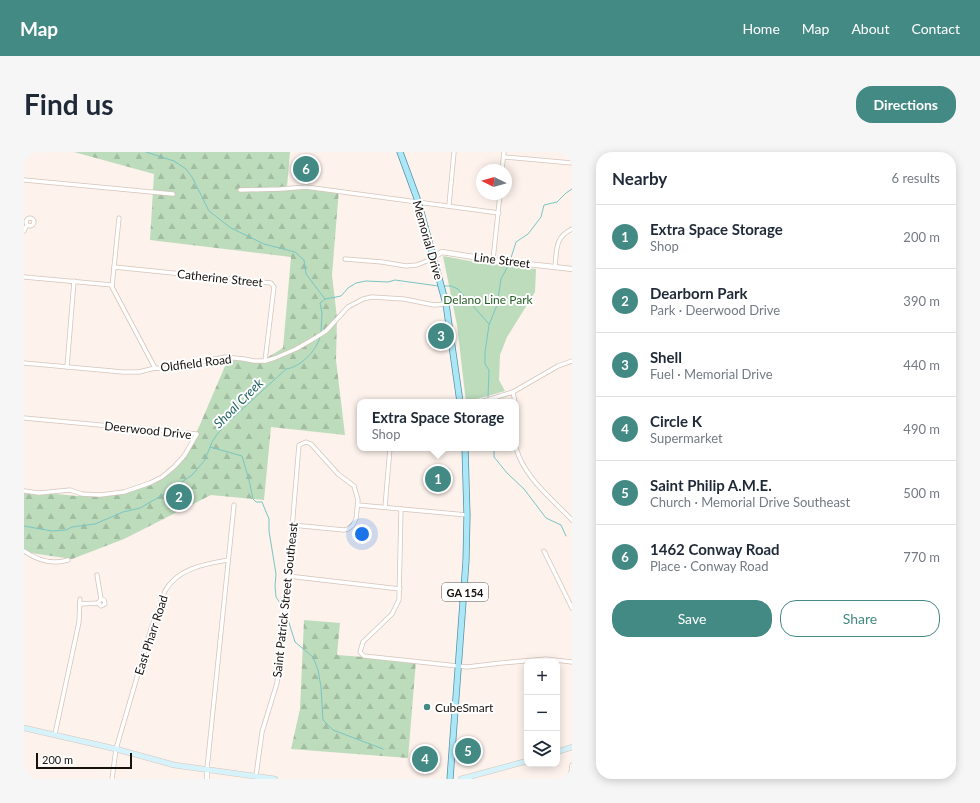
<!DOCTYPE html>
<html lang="en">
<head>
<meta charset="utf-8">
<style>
	:root { --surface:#fff; --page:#f6f6f7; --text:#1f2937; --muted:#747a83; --line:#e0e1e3; --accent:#448a84 }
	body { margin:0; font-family:Lato,sans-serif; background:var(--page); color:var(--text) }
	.controls { position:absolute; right:12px; bottom:12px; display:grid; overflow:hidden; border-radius:8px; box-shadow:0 2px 10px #0003 }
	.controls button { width:36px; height:36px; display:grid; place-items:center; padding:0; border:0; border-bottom:1px solid var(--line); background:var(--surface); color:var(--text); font:20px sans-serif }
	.compass { position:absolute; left:452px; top:12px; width:36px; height:36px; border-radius:50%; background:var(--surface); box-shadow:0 2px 10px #0003; rotate:275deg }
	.scale { position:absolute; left:12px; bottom:10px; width:96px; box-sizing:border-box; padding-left:4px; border:2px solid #17110e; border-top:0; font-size:11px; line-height:14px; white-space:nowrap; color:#17110e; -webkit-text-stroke:3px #fff; paint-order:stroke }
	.you { position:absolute; left:338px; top:382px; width:14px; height:14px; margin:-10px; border:3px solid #fff; border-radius:50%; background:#1a73e8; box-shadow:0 0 0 6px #1a73e833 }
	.badge { display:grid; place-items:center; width:26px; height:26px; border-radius:50%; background:var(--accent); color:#fff; font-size:13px; font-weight:700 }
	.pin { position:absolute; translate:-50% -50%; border:2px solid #fff; box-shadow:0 1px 4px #0006 }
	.popup { position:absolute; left:333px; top:247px; width:162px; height:52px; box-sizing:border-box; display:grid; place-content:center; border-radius:8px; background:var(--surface); filter:drop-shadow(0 1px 3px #0005); font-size:13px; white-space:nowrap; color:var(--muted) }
	.popup b { font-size:15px; color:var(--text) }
	.popup::after { content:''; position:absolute; left:50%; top:100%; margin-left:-8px; border:8px solid transparent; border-top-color:var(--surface) }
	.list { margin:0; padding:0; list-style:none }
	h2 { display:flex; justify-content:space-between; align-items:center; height:52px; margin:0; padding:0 16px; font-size:17px }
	h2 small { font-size:13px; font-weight:400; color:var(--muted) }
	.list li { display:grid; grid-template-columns:26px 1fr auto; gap:12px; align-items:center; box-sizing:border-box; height:64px; padding:0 16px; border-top:1px solid var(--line) }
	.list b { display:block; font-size:15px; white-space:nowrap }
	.list p { margin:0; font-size:13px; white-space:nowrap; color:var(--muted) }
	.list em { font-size:13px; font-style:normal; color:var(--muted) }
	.actions { display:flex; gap:8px; padding:12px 16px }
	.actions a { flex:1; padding:9px 0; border:1px solid var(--accent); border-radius:16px; text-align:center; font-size:14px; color:var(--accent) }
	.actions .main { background:var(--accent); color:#fff }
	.icon { flex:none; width:22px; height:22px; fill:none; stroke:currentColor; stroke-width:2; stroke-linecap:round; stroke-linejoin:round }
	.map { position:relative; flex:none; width:548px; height:627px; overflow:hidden; border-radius:16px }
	header { display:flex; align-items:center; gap:24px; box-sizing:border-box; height:56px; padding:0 20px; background:var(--accent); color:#fff }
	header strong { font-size:19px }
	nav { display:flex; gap:22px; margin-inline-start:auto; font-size:14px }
	.intro { display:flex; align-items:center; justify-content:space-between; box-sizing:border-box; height:96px; padding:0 24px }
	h1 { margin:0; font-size:28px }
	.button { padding:10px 18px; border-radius:16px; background:var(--accent); color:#fff; font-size:14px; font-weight:700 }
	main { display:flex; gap:24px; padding:0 24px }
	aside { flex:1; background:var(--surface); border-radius:16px; box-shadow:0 2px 10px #0003 }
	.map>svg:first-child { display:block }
</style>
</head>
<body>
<header>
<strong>Map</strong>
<nav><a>Home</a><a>Map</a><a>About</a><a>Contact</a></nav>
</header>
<div class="intro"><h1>Find us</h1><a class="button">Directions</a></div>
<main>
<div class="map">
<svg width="548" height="627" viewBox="0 0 548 627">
	<defs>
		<pattern id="forest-firs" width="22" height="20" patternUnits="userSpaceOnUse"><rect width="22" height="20" fill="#bcdcbb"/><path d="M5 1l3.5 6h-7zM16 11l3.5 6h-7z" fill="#a1bca0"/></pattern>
	</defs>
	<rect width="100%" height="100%" fill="#fdf2ec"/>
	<polygon fill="#bcdcbb" points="419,104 451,110 512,117 511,140 483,185 476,203 475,228 481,239 442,250 433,173"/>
	<g fill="url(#forest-firs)">
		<polygon points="50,0 266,0 263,35 315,37 308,123 313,166 312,208 321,283 247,275 240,348 187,343 100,387 48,407 0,400 0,339 53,344 100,340 137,326 160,303 174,277 205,205 239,208 259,196 267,105 126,88 130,22"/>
		<polygon points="280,468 316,471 313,503 392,509 384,606 267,597 276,557"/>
	</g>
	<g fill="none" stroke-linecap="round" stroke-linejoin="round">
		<g stroke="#79c5c5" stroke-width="1">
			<polyline points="122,0 150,9 162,17 168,25 185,59 207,76 240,92 271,100 280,108 282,122 301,147"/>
			<polyline points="486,109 492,90 504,82 517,65 520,53 533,50 542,41 548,37"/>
			<polyline points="419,134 427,134 434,137 465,172"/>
			<polyline points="297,180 298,161 296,151 301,147 317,144 324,136 332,131 342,129 364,130 371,128 414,134"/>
			<polyline points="464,246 465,218 461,212 461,200 465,173 473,153 477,127 485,112"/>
			<polyline points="186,295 218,304 225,328 229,347 232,350 238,350 245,367 245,379 252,422 251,434 252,445 259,455"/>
			<polyline points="470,296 470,305 483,321 500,337 522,366 537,373 542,384"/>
			<path d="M0,374L28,379L42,378L48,375L71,372L99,360L116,356L142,341L168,323L181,308L188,290L192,284L200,274L262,217C276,215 292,200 296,185"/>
			<polyline points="262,461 271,490 289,505 294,518 297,535 299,568 309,578 359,597"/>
		</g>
		<g stroke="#d5c4ba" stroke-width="5">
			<g id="minor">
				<polyline points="480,5 548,11"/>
				<polyline points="478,18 480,0"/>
				<polyline points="0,28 149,42"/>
				<polyline points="216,38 257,37 282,35 475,61"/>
				<polyline points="425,53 430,0"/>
				<polyline points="95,66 88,135 131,216"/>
				<circle cx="6" cy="70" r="4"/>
				<polyline points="0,79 3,73"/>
				<polyline points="321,107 358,110 382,114 393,113 410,106"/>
				<polyline points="469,108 476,42"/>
				<path d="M531,114C533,97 531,85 548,77"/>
				<polyline points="90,115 247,131 250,135 241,209"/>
				<polyline points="0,125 88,133"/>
				<polyline points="0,211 99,220 115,220 131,216 142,217 201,205 220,207 230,209 241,209 251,206 272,197 291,186 302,179 324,155 339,147 348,145 380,147 410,153 422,152"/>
				<polyline points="43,215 50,129"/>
				<polyline points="489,240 491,250"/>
				<polyline points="457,250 489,240 534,214 548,209"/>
				<polyline points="0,266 173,282 160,304 150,315 138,325 126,331 100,340 76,343 58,342 46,338 15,341 0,339"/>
				<path d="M492,296C500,325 527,346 548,368"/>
				<polyline points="334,353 443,363"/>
				<polyline points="361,355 366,296"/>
				<polyline points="377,357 375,448 368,462 339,490 336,500 340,504 443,515 477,511 522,507 548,510"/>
				<path d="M0,399C13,408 28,413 44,408"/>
				<polyline points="520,399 548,456"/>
				<polyline points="264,424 376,437"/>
				<polyline points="74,451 77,454 81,452 80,448 77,447"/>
				<polyline points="56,452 74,451 77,447 73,423"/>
				<polyline points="31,582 55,470 56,447"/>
				<polyline points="183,617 210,353"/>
				<polyline points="232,624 238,580 253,531 264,424 275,293 282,290 287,292 314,322 330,334 334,348 332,367 329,373 324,377 320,378 268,373"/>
				<path d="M88,627L92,597L127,477L141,439C154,416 181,412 204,408"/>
				<polyline points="546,627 548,613"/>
			</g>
		</g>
		<g stroke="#d5c4ba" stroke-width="6">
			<g id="tertiary">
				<polyline points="410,105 418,100 469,108 548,117"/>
				<polyline points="183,627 183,617"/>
			</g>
		</g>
		<g stroke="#d5c4ba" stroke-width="6">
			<g id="secondary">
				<polyline points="0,576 92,597 150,613 251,627"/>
				<polyline points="533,600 548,595"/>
				<polyline points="437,627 503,609"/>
			</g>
		</g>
		<g stroke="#5492a2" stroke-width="7">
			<g id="primary">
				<polyline points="376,0 394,49 422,152 436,250"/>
				<polyline points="426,627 442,409 443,363 441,296"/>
			</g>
		</g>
		<use href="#minor" stroke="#fff" stroke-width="3.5"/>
		<use href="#tertiary" stroke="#fff" stroke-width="4.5"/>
		<use href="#secondary" stroke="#d6f3fb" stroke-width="5"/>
		<use href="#primary" stroke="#ace7f7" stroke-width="5.5"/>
	</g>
	<circle fill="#448a84" stroke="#fff" stroke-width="1.5" cx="403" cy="555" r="4"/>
	<g text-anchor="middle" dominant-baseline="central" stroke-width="4" stroke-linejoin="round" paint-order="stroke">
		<rect fill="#fff" stroke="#5d5856" stroke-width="1" x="418" y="431" width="46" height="18" rx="3"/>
		<g font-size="11" font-weight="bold" fill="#17110e">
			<text x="441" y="440">GA 154</text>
		</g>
		<g font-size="12" fill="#17110e" stroke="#fff">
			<text transform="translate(404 88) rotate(74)">Memorial Drive</text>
			<text transform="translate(478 108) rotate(7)">Line Street</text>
			<text transform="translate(196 126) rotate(6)">Catherine Street</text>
			<text transform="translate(172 211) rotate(-7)">Oldfield Road</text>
			<text transform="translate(124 278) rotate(6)">Deerwood Drive</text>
			<text transform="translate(261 448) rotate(-84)">Saint Patrick Street Southeast</text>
			<text transform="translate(127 483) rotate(-72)">East Pharr Road</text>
		</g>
		<g font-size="12" fill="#286129" stroke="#fff">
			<text x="464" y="147">Delano Line Park</text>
		</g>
		<g font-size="12" fill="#17110e" stroke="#fff" text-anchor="start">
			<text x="411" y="555">CubeSmart</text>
		</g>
		<g font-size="13" font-style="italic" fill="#246363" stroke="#fff">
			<text transform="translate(214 251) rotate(-45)">Shoal Creek</text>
		</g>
	</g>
</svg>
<div class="controls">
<button>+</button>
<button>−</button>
<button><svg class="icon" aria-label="layers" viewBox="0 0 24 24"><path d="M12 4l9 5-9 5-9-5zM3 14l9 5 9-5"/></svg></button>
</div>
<svg class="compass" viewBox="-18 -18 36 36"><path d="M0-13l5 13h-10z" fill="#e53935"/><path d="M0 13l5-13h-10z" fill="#747a83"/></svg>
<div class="scale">200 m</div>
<div class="you"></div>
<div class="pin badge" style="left:414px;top:327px">1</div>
<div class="popup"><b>Extra Space Storage</b>Shop</div>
<div class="pin badge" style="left:155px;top:345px">2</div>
<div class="pin badge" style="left:417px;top:184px">3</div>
<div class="pin badge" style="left:401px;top:607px">4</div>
<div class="pin badge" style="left:444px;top:599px">5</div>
<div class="pin badge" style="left:282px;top:17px">6</div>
</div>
<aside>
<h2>Nearby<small>6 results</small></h2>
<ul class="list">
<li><span class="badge">1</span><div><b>Extra Space Storage</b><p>Shop</p></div><em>200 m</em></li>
<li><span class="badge">2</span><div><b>Dearborn Park</b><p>Park · Deerwood Drive</p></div><em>390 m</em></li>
<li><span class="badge">3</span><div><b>Shell</b><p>Fuel · Memorial Drive</p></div><em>440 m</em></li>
<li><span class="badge">4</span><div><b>Circle K</b><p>Supermarket</p></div><em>490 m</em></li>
<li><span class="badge">5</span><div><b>Saint Philip A.M.E.</b><p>Church · Memorial Drive Southeast</p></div><em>500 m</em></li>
<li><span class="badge">6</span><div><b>1462 Conway Road</b><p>Place · Conway Road</p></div><em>770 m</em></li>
</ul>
<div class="actions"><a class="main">Save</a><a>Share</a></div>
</aside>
</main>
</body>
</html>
